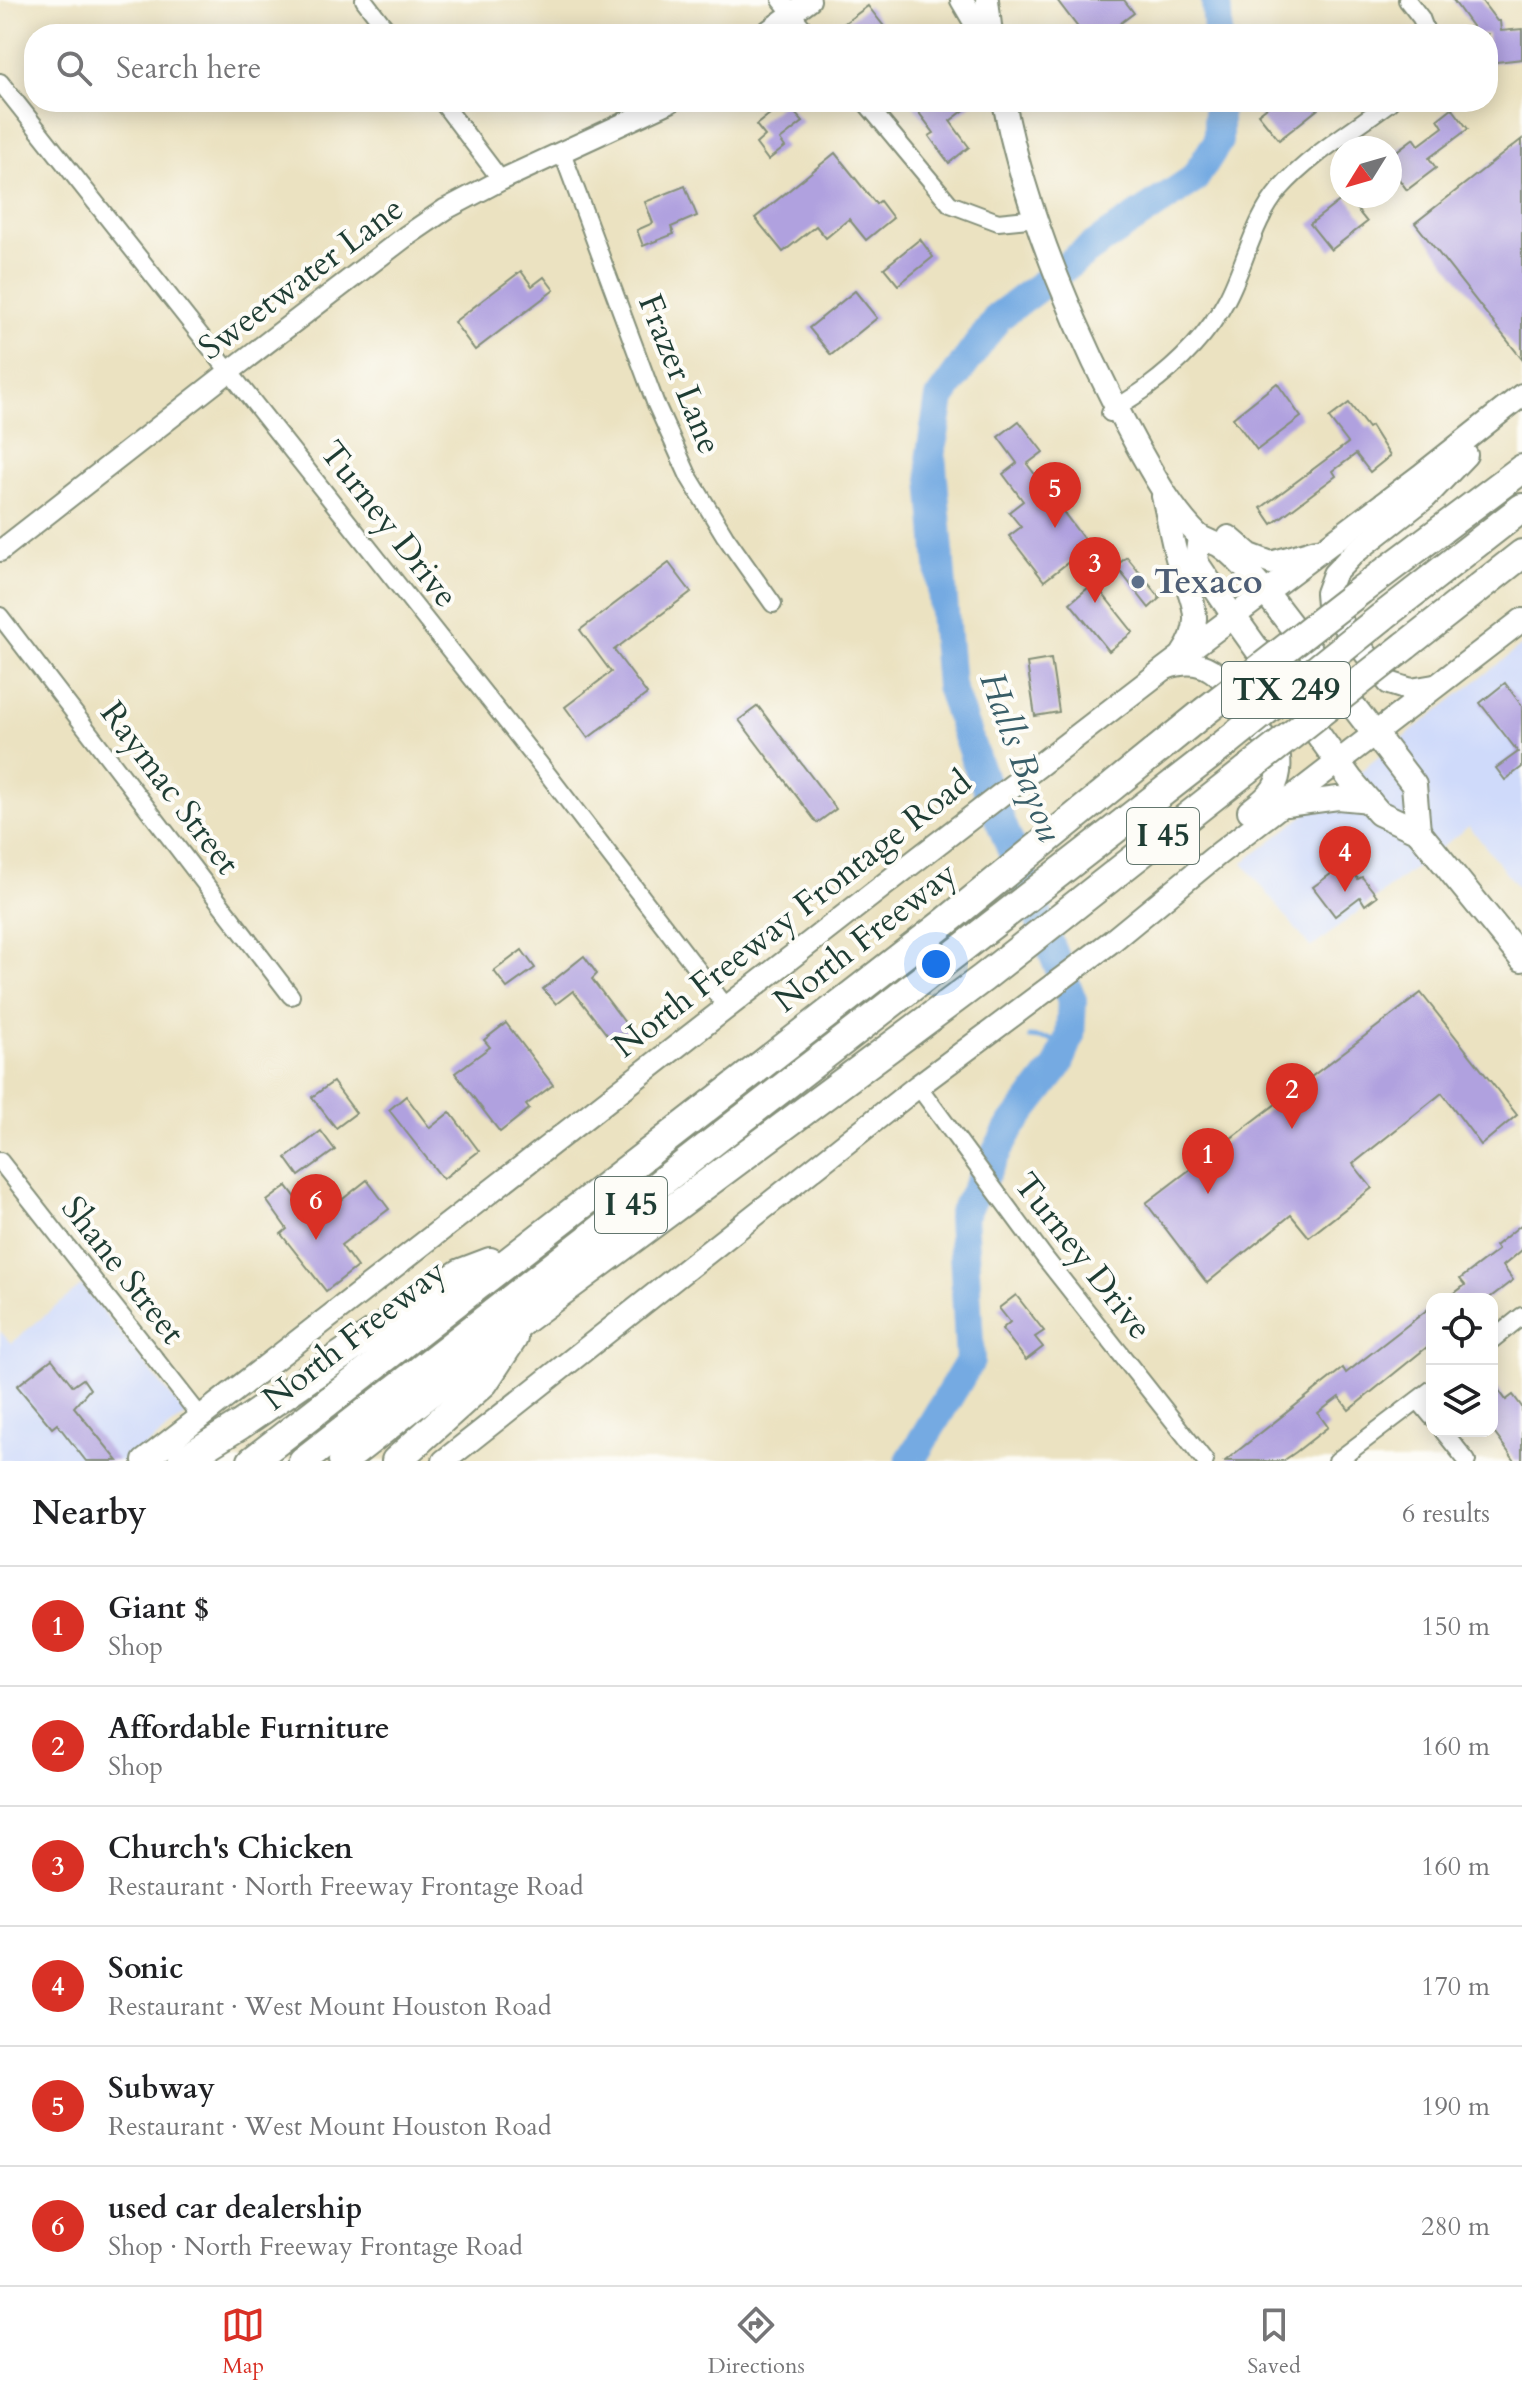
<!DOCTYPE html>
<html lang="en">
<head>
<meta charset="utf-8">
<style>
	:root { --surface:#fff; --page:#f2f2f2; --text:#202124; --muted:#757577; --line:#e0e0e0; --accent:#d93025 }
	body { margin:0; font-family:Cardo,serif; background:var(--page); color:var(--text) }
	.controls { position:absolute; right:24px; bottom:24px; display:grid; overflow:hidden; border-radius:16px; box-shadow:0 4px 20px #0003 }
	.controls button { width:72px; height:72px; display:grid; place-items:center; padding:0; border:0; border-bottom:2px solid var(--line); background:var(--surface); color:var(--text); font:40px sans-serif }
	.compass { position:absolute; left:1330px; top:136px; width:72px; height:72px; border-radius:50%; background:var(--surface); box-shadow:0 4px 20px #0003; rotate:233deg }
	.you { position:absolute; left:936px; top:964px; width:28px; height:28px; margin:-20px; border:6px solid #fff; border-radius:50%; background:#1a73e8; box-shadow:0 0 0 12px #1a73e833 }
	.badge { display:grid; place-items:center; width:52px; height:52px; border-radius:50%; background:var(--accent); color:#fff; font-size:26px; font-weight:700 }
	.pin { position:absolute; translate:-50% -66px; filter:drop-shadow(0 2px 4px #0008) }
	.pin::after { content:''; position:absolute; top:42px; width:28px; height:24px; background:inherit; clip-path:polygon(0 0,100% 0,50% 100%) }
	.list { margin:0; padding:0; list-style:none }
	h2 { display:flex; justify-content:space-between; align-items:center; height:104px; margin:0; padding:0 32px; font-size:34px }
	h2 small { font-size:26px; font-weight:400; color:var(--muted) }
	.list li { display:grid; grid-template-columns:52px 1fr auto; gap:24px; align-items:center; box-sizing:border-box; height:120px; padding:0 32px; border-top:2px solid var(--line) }
	.list b { display:block; font-size:30px; white-space:nowrap }
	.list p { margin:0; font-size:26px; white-space:nowrap; color:var(--muted) }
	.list em { font-size:26px; font-style:normal; color:var(--muted) }
	.icon { flex:none; width:44px; height:44px; fill:none; stroke:currentColor; stroke-width:2; stroke-linecap:round; stroke-linejoin:round }
	.map { position:relative; flex:none; width:1522px; height:1461px; overflow:hidden }
	.search { position:absolute; background:var(--surface); box-shadow:0 4px 20px #0003; left:24px; right:24px; top:24px; height:88px; display:flex; align-items:center; gap:20px; box-sizing:border-box; padding:0 28px; border-radius:32px; color:var(--muted); font-size:30px }
	.sheet { height:824px; background:var(--surface) }
	nav { display:flex; justify-content:space-around; align-items:center; box-sizing:border-box; height:112px; border-top:2px solid var(--line); background:var(--surface); font-size:22px; color:var(--muted) }
	nav a { display:grid; justify-items:center; gap:4px }
	nav .on { color:var(--accent) }
	.map>svg:first-child { display:block }
</style>
</head>
<body>
<div class="map">
<svg width="1522" height="1461" viewBox="0 0 1522 1461">
	<rect width="100%" height="100%" fill="#fdfcf7"/>
	<filter id="ink" filterUnits="userSpaceOnUse"><feTurbulence type="fractalNoise" baseFrequency=".0125" numOctaves="2"/><feDisplacementMap in="SourceGraphic" scale="16" xChannelSelector="R" yChannelSelector="G"/><feConvolveMatrix kernelMatrix="1 2 1 2 8 2 1 2 1" color-interpolation-filters="sRGB"/></filter>
	<filter id="wash" filterUnits="userSpaceOnUse"><feTurbulence type="fractalNoise" baseFrequency=".006" numOctaves="4" result="noise"/><feDisplacementMap in="SourceGraphic" scale="32" xChannelSelector="R" yChannelSelector="G"/><feGaussianBlur stdDeviation="1.8" result="paint"/><feColorMatrix in="noise" values="0 0 0 0 0 0 0 0 0 0 0 0 0 0 0 0 0 1.4 0 .05"/><feComposite in="paint" operator="in"/></filter>
	<g filter="url(#wash)">
		<rect width="100%" height="100%" fill="#ebe2c1"/>
		<g fill="#cfdafa">
			<polygon points="1522,645 1522,893 1469,826 1311,948 1243,863"/>
			<polygon points="82,1285 186,1415 127,1461 0,1461 0,1331 11,1343"/>
		</g>
		<g fill="none" stroke-linecap="round" stroke-linejoin="round">
			<polyline stroke="#75aae2" stroke-width="5" points="1030,1037 1068,1041"/>
			<g stroke="#75aae2" stroke-width="30">
				<polyline points="1216,0 1218,34"/>
				<polyline points="910,1461 970,1361 962,1216 1009,1129 1058,1066 1070,1036 1072,1000 975,758 950,686 931,454 940,398 998,317 1092,247 1194,179 1218,141 1218,102"/>
			</g>
		</g>
		<g id="blocks">
			<g fill="#b0a1df">
				<polygon points="1057,0 1124,0 1134,13 1106,34 1083,34"/>
				<polygon points="1453,0 1481,0 1497,21 1500,21 1501,31 1522,29 1522,59 1488,63 1488,34 1474,34 1474,29"/>
				<polygon points="868,6 890,34 848,34 842,25"/>
				<polygon points="785,102 803,122 780,140 785,147 768,160 756,144 765,136 756,125"/>
				<polygon points="911,102 975,102 950,121 969,147 949,163 929,136 934,133"/>
				<polygon points="1274,102 1313,102 1318,109 1279,140 1258,114"/>
				<polygon points="1452,108 1468,129 1429,158 1436,168 1407,190 1390,167 1390,156 1414,138 1419,145 1443,127 1438,119"/>
				<polygon points="1522,139 1522,359 1415,223"/>
				<polygon points="835,153 876,204 880,201 893,218 866,240 849,219 826,238 816,226 783,252 755,218"/>
				<polygon points="685,186 697,216 671,227 674,234 643,246 637,230 653,223 645,202"/>
				<polygon points="1346,196 1367,222 1331,250 1310,224"/>
				<polygon points="920,239 933,257 898,285 884,268"/>
				<polygon points="521,271 532,286 544,277 554,290 475,350 454,322"/>
				<polygon points="855,291 877,318 831,355 809,328"/>
				<polygon points="1277,383 1301,417 1257,450 1233,418"/>
				<polygon points="1349,403 1368,428 1371,426 1390,456 1370,472 1356,454 1333,471 1336,476 1272,524 1261,508 1348,443 1329,418"/>
				<polygon points="1019,421 1043,452 1027,464 1089,546 1044,581 1009,536 1021,527 1009,512 1023,501 1003,474 1017,463 998,437"/>
				<polygon points="1127,557 1160,598 1149,608 1116,566"/>
				<polygon points="669,563 691,592 614,650 647,694 588,738 565,707 611,672 580,630"/>
				<polygon points="1094,583 1133,632 1109,651 1070,603"/>
				<polygon points="1051,659 1059,712 1035,716 1027,663"/>
				<polygon points="1505,683 1522,706 1522,767 1505,780 1496,768 1518,752 1480,703"/>
				<polygon points="758,706 836,809 817,823 739,720"/>
				<polygon points="1346,863 1358,879 1362,877 1377,896 1365,905 1360,897 1335,916 1313,887"/>
				<polygon points="522,950 535,968 507,988 494,971"/>
				<polygon points="584,956 597,974 592,979 629,1028 612,1041 573,991 556,1004 543,989"/>
				<polygon points="1421,993 1517,1115 1481,1145 1442,1093 1353,1164 1372,1188 1309,1237 1291,1215 1207,1283 1146,1203"/>
				<polygon points="506,1023 553,1085 526,1105 529,1109 500,1132 455,1073 490,1047 484,1040"/>
				<polygon points="333,1082 356,1113 336,1128 312,1097"/>
				<polygon points="406,1096 430,1128 450,1112 479,1151 443,1179 389,1110"/>
				<polygon points="321,1131 335,1150 299,1176 286,1158"/>
				<polygon points="367,1180 389,1209 341,1245 357,1267 326,1291 281,1234 287,1229 267,1201 287,1186 309,1215 314,1210 320,1217"/>
				<polygon points="1522,1224 1522,1250 1503,1266 1513,1280 1488,1299 1447,1299 1465,1285 1460,1279 1498,1250 1495,1246"/>
				<polygon points="1016,1295 1044,1331 1035,1337 1043,1347 1026,1360 1002,1329 1010,1322 999,1308"/>
				<polygon points="1432,1306 1432,1343 1349,1410 1339,1397 1318,1413 1328,1427 1296,1452 1283,1461 1225,1461 1343,1368 1346,1373"/>
				<polygon points="52,1359 73,1386 83,1379 90,1389 74,1407 118,1461 86,1461 57,1424 52,1428 17,1386"/>
				<polygon points="1492,1381 1506,1400 1513,1395 1522,1407 1522,1461 1515,1461 1492,1430"/>
			</g>
		</g>
	</g>
	<g filter="url(#ink)">
		<use href="#blocks" fill-opacity="0" stroke="#85907a" stroke-width="2"/>
		<g fill="none" stroke-linecap="round" stroke-linejoin="round">
			<g stroke="#85907a" stroke-width="20">
				<g id="minor">
					<polyline points="364,0 390,34"/>
					<polyline points="781,0 808,34"/>
					<polyline points="1407,0 1421,18 1427,34"/>
					<polyline points="0,82 539,763 727,1008"/>
					<polyline points="442,102 501,180"/>
					<polyline points="865,102 950,204 998,222 1028,219 1034,216"/>
					<polyline points="562,152 655,402 689,477 725,536 773,604"/>
					<path d="M1110,413C1121,404 1134,397 1145,389C1178,365 1208,335 1227,299C1246,263 1253,220 1280,189C1310,155 1354,129 1390,102"/>
					<polyline points="0,616 291,996"/>
					<polyline points="918,1086 1045,1258 1205,1461"/>
					<polyline points="0,1161 200,1416"/>
					<polyline points="1492,1340 1522,1316"/>
					<polyline points="1418,1400 1432,1417"/>
					<polyline points="1443,1431 1467,1461"/>
					<polyline points="1337,1461 1432,1389"/>
				</g>
			</g>
			<g stroke="#85907a" stroke-width="24">
				<g id="tertiary">
					<polyline points="764,34 810,0"/>
					<polyline points="0,551 230,371 405,237 446,209 501,180 670,102"/>
				</g>
			</g>
			<g stroke="#85907a" stroke-width="26">
				<g id="secondary">
					<polyline points="962,0 982,34"/>
					<polyline points="987,0 991,34"/>
					<path d="M1004,102C1026,215 1080,343 1136,444C1153,474 1172,510 1198,535C1204,540 1213,542 1220,546C1237,557 1253,578 1267,594"/>
					<path d="M1163,496C1168,516 1171,537 1177,558C1188,593 1208,618 1183,653"/>
					<polyline points="1199,536 1196,561 1234,617"/>
					<polyline points="1229,537 1250,555 1271,563 1316,550"/>
					<path d="M1166,668C1209,652 1225,681 1246,711C1257,727 1268,743 1279,758C1282,785 1270,795 1249,811"/>
					<polyline points="1434,686 1411,690 1389,683 1328,606 1327,593 1334,574 1354,553 1426,497 1466,455"/>
					<polyline points="1286,805 1338,798 1370,801"/>
					<polyline points="144,1461 911,864 1164,669 1420,476 1522,395"/>
					<polyline points="444,1461 918,1086 1112,941 1217,855 1522,620"/>
				</g>
			</g>
			<g stroke="#85907a" stroke-width="28">
				<g id="primary">
					<polyline points="1267,594 1414,785 1418,831"/>
					<polyline points="1234,617 1350,779 1379,813 1418,831 1522,959"/>
				</g>
			</g>
			<g stroke="#85907a" stroke-width="32">
				<g id="motorway">
					<polyline points="1361,590 1522,469"/>
					<polyline points="1382,617 1522,508"/>
					<polyline points="1405,646 1522,554"/>
					<polyline points="182,1461 240,1425 461,1273 490,1262"/>
					<polyline points="252,1461 943,924 1204,712"/>
					<polyline points="303,1461 1227,742"/>
					<polyline points="343,1461 526,1318 983,978 1247,770"/>
					<polyline points="396,1461 484,1382 513,1338"/>
				</g>
			</g>
			<use href="#minor" stroke="#fff" stroke-width="16"/>
			<use href="#tertiary" stroke="#fff" stroke-width="20"/>
			<use href="#secondary" stroke="#fff" stroke-width="22"/>
			<use href="#primary" stroke="#fff" stroke-width="24"/>
			<use href="#motorway" stroke="#fff" stroke-width="28"/>
			<g stroke="#85907a" stroke-width="32" stroke-linecap="butt">
				<g id="motorway-bridge">
					<polyline points="1204,712 1361,590"/>
					<polyline points="1227,742 1382,617"/>
					<polyline points="1247,770 1405,646"/>
				</g>
			</g>
			<use href="#motorway-bridge" stroke="#fff" stroke-width="28"/>
		</g>
	</g>
	<circle fill="#5c6f8a" stroke="#fdfcf7" stroke-width="3" cx="1138" cy="582" r="8"/>
	<g text-anchor="middle" dominant-baseline="central" stroke-width="8" stroke-linejoin="round" paint-order="stroke">
		<g fill="#fdfcf7" stroke="#62766e" stroke-width="2">
			<rect x="1222" y="662" width="128" height="56" rx="6"/>
			<rect x="1127" y="808" width="72" height="56" rx="6"/>
			<rect x="595" y="1177" width="72" height="56" rx="6"/>
		</g>
		<g font-size="32" font-weight="bold" fill="#1f3d34">
			<text x="1286" y="690">TX 249</text>
			<text x="1163" y="836">I 45</text>
			<text x="631" y="1205">I 45</text>
		</g>
		<g font-size="34" fill="#1f3d34" stroke="#fdfcf7">
			<text transform="translate(301 278) rotate(-37)">Sweetwater Lane</text>
			<text transform="translate(680 374) rotate(68)">Frazer Lane</text>
			<text transform="translate(389 524) rotate(52)">Turney Drive</text>
			<text transform="translate(170 788) rotate(53)">Raymac Street</text>
			<text transform="translate(792 914) rotate(-38)">North Freeway Frontage Road</text>
			<text transform="translate(865 937) rotate(-38)">North Freeway</text>
			<text transform="translate(1083 1256) rotate(52)">Turney Drive</text>
			<text transform="translate(123 1270) rotate(52)">Shane Street</text>
			<text transform="translate(354 1335) rotate(-38)">North Freeway</text>
		</g>
		<g font-size="34" font-weight="bold" fill="#4e5e75" stroke="#fdfcf7" text-anchor="start">
			<text x="1154" y="582">Texaco</text>
		</g>
		<g font-size="36" font-style="italic" fill="#395e68" stroke="#fdfcf7">
			<text transform="translate(1021 757) rotate(70)">Halls Bayou</text>
		</g>
	</g>
</svg>
<div class="controls">
<button><svg class="icon" aria-label="locate" viewBox="0 0 24 24"><circle cx="12" cy="12" r="6"/><path d="M12 2v4M12 18v4M2 12h4M18 12h4"/></svg></button>
<button><svg class="icon" aria-label="layers" viewBox="0 0 24 24"><path d="M12 4l9 5-9 5-9-5zM3 14l9 5 9-5"/></svg></button>
</div>
<svg class="compass" viewBox="-18 -18 36 36"><path d="M0-13l5 13h-10z" fill="#e53935"/><path d="M0 13l5-13h-10z" fill="#757577"/></svg>
<div class="you"></div>
<div class="pin badge" style="left:1208px;top:1194px">1</div>
<div class="pin badge" style="left:1292px;top:1129px">2</div>
<div class="pin badge" style="left:1095px;top:603px">3</div>
<div class="pin badge" style="left:1345px;top:892px">4</div>
<div class="pin badge" style="left:1055px;top:528px">5</div>
<div class="pin badge" style="left:316px;top:1240px">6</div>
<div class="search"><svg class="icon" aria-label="search" viewBox="0 0 24 24"><circle cx="10" cy="10" r="6"/><path d="M15 15l6 6"/></svg>Search here</div>
</div>
<section class="sheet">
<h2>Nearby<small>6 results</small></h2>
<ul class="list">
<li><span class="badge">1</span><div><b>Giant $</b><p>Shop</p></div><em>150 m</em></li>
<li><span class="badge">2</span><div><b>Affordable Furniture</b><p>Shop</p></div><em>160 m</em></li>
<li><span class="badge">3</span><div><b>Church's Chicken</b><p>Restaurant · North Freeway Frontage Road</p></div><em>160 m</em></li>
<li><span class="badge">4</span><div><b>Sonic</b><p>Restaurant · West Mount Houston Road</p></div><em>170 m</em></li>
<li><span class="badge">5</span><div><b>Subway</b><p>Restaurant · West Mount Houston Road</p></div><em>190 m</em></li>
<li><span class="badge">6</span><div><b>used car dealership</b><p>Shop · North Freeway Frontage Road</p></div><em>280 m</em></li>
</ul>
</section>
<nav>
<a class="on"><svg class="icon" aria-label="map" viewBox="0 0 24 24"><path d="M3 6l6-2 6 2 6-2v14l-6 2-6-2-6 2zM9 4v14M15 6v14"/></svg>Map</a>
<a><svg class="icon" aria-label="directions" viewBox="0 0 24 24"><path d="M12 3l9 9-9 9-9-9zM9 14v-3h6M13 9l2 2-2 2"/></svg>Directions</a>
<a><svg class="icon" aria-label="saved" viewBox="0 0 24 24"><path d="M7 4h10v16l-5-4-5 4z"/></svg>Saved</a>
</nav>
</body>
</html>
